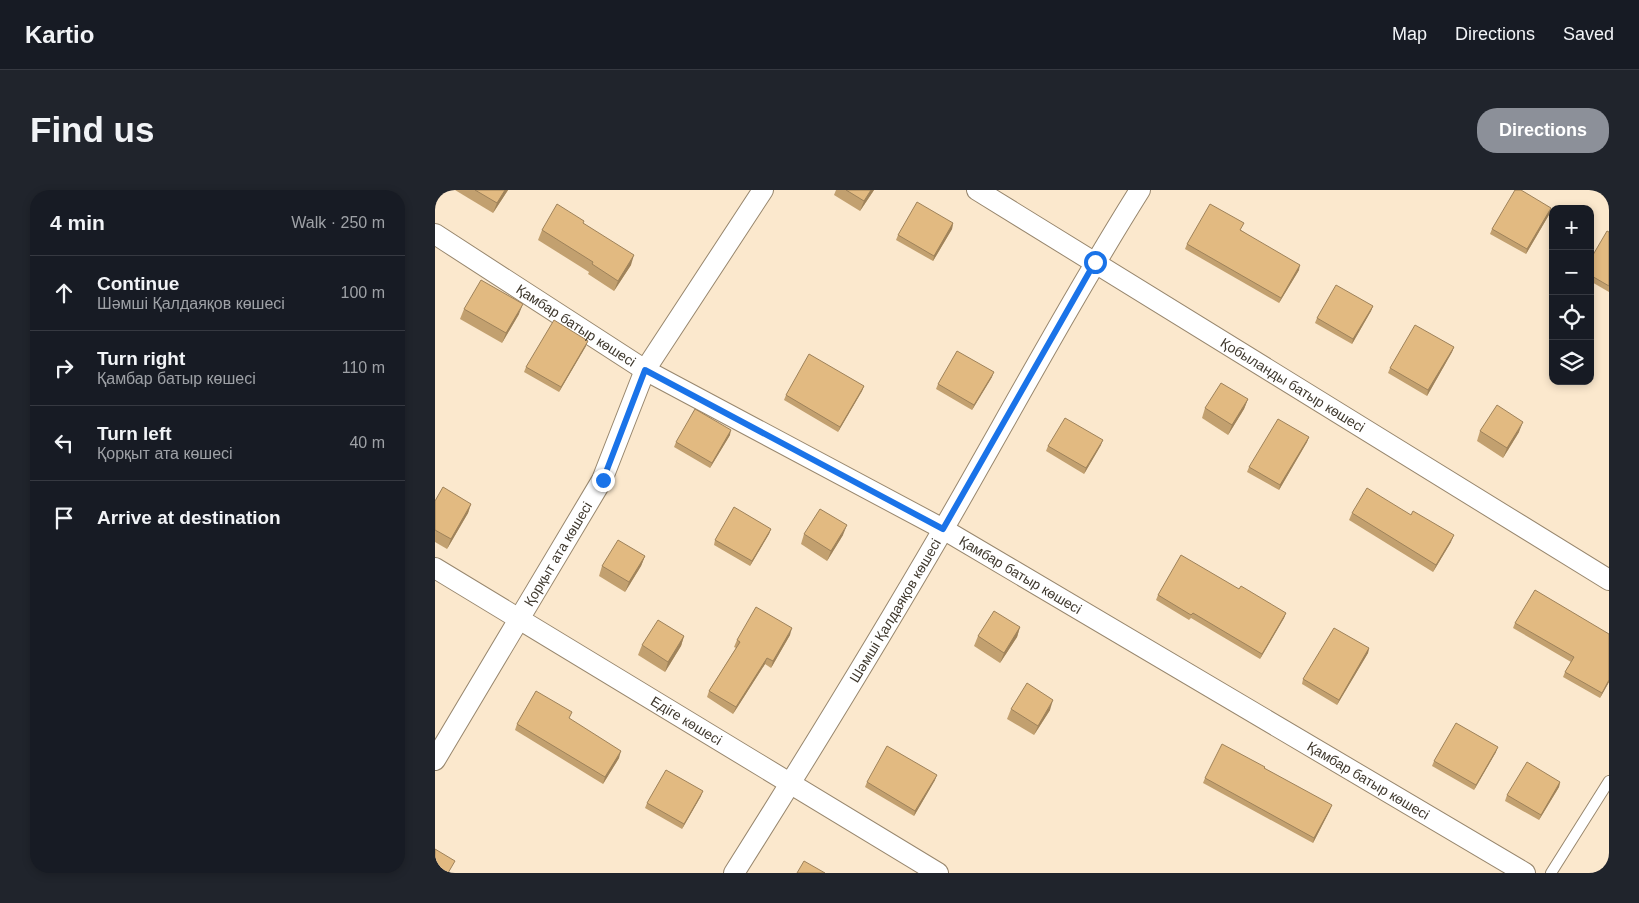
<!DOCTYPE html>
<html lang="en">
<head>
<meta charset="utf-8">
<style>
	:root { --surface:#171b24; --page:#20242c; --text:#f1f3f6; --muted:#9ea1a6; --line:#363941; --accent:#8c9099 }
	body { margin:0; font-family:Arial,sans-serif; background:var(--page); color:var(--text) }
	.controls { position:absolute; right:15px; top:15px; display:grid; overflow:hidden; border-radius:10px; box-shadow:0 2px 8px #0003 }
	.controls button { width:45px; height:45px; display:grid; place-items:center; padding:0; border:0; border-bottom:1px solid var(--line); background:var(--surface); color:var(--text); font:25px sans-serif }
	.stop { position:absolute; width:15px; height:15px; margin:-11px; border:4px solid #1a73e8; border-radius:50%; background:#fff }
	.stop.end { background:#1a73e8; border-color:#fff; box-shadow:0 1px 5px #0008 }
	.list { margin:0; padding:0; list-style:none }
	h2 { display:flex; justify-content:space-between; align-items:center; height:65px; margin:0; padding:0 20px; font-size:21px }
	h2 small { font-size:16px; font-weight:400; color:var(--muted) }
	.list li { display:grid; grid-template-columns:32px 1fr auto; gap:15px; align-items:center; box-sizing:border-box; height:75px; padding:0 20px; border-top:1px solid var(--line) }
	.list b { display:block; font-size:19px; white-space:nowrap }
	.list p { margin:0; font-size:16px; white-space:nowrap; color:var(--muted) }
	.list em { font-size:16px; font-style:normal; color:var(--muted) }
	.icon { flex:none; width:28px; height:28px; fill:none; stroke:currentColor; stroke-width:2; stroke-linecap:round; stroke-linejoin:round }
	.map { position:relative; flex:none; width:1174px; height:683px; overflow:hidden; border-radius:20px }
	header { display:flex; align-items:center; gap:30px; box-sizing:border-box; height:70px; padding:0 25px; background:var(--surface); border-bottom:1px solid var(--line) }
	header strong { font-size:24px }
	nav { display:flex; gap:28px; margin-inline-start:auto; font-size:18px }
	.intro { display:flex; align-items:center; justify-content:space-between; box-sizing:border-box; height:120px; padding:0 30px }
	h1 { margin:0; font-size:35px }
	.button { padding:12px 22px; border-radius:20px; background:var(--accent); color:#fff; font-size:18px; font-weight:700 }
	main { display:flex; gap:30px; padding:0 30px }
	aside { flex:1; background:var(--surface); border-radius:20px; box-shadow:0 2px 8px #0003 }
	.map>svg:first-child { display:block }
</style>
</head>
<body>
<header>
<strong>Kartio</strong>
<nav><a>Map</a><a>Directions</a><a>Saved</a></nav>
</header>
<div class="intro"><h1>Find us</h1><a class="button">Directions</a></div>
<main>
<aside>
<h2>4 min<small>Walk · 250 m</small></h2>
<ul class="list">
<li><svg class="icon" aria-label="ahead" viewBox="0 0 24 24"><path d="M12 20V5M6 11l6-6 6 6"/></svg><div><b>Continue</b><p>Шәмші Қалдаяқов көшесі</p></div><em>100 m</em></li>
<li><svg class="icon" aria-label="right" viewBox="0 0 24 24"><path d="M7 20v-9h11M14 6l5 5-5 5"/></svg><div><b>Turn right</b><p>Қамбар батыр көшесі</p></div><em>110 m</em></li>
<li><svg class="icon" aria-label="left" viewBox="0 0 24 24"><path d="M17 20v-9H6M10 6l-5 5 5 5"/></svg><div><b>Turn left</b><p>Қорқыт ата көшесі</p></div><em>40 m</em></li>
<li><svg class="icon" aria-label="arrive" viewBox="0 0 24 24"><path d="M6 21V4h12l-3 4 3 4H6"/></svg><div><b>Arrive at destination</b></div></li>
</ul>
</aside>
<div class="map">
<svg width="1174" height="683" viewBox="0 0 1174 683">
	<rect width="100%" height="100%" fill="#fbe8cd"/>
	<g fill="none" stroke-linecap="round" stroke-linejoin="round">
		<g stroke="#98876e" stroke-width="12">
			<polyline id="service" points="1116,683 1174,591"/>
		</g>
		<g stroke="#98876e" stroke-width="22">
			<g id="minor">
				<path id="s1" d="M542,0L1174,390"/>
				<path id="s2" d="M0,44L210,180L508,339L1090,683"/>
				<path id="s3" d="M0,378L503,683"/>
				<path id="s4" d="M0,570L167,290L210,180L328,0"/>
				<path id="s5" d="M299,683C371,569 441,455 509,338C574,225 636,110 705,0"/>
			</g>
		</g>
		<use href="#service" stroke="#fff" stroke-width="10"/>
		<use href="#minor" stroke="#fff" stroke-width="20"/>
	</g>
	<g fill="#c2a06f">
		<polygon points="20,0 73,0 58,23"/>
		<polygon points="401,0 439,0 425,21 399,5"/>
		<polygon points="1115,23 1091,64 1055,44 1057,39"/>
		<polygon points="148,33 196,75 179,101 153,84 154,82 103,50 107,40"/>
		<polygon points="518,33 517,39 498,71 461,50 463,45"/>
		<polygon points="806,40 864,80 844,113 750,59 752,54"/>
		<polygon points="1174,42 1174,102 1155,91 1155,70"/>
		<polygon points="938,116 936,121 917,154 880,133 882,128"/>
		<polygon points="29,119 84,124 67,153 25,129"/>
		<polygon points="151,156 124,202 89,182 91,177"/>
		<polygon points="1019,157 1017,162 992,206 953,183 955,178"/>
		<polygon points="557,187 537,220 501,199 503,194"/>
		<polygon points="429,196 427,201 403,242 349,210 351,205"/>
		<polygon points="813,209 809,219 793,245 767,228 770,218"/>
		<polygon points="1045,241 1084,242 1068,268 1042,251"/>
		<polygon points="295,245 275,278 239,257 241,252"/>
		<polygon points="874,247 872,252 844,300 812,282 814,277"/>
		<polygon points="666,255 649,284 611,261 613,256"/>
		<polygon points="0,311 36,314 33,323 12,359 0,352"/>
		<polygon points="917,323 1016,352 998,382 914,330"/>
		<polygon points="336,339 334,344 315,376 279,355 280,350"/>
		<polygon points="369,344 408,345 392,371 366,354"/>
		<polygon points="210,366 206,376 190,402 164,386 167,376"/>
		<polygon points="804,399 851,423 849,428 825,469 756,428 754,430 721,410 723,405"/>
		<polygon points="1080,433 1174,444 1174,492 1165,508 1128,487 1130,482 1136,472 1078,438"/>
		<polygon points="585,437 582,447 565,473 539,456 543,446"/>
		<polygon points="355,445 336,478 330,474 298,524 272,507 274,501 301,458 299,457 302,450"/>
		<polygon points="249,446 246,456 230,482 203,465 207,455"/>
		<polygon points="934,458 933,463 902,515 867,494 868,489"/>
		<polygon points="576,519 615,520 599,545 572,529"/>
		<polygon points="82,534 184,568 168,594 80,540"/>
		<polygon points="1061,562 1039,600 997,576 999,571"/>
		<polygon points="829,578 895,620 878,653 768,593 770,588"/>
		<polygon points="500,590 479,626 430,597 432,592"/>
		<polygon points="1125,592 1124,597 1104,630 1070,611 1072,605"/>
		<polygon points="266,606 247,639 210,618 212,613"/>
	</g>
	<g fill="#9e825a">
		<polygon points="70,0 73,0 58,23 62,13"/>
		<polygon points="436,0 439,0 425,21 429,11"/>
		<polygon points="1116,18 1115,23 1091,64 1092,59"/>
		<polygon points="518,33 517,39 498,71 499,66"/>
		<polygon points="199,65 196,75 179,101 183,91"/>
		<polygon points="865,75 864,80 844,113 846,108"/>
		<polygon points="88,114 84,124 67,153 71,143"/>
		<polygon points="938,116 936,121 917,154 918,149"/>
		<polygon points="153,151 151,156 124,202 126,197"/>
		<polygon points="1019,157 1017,162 992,206 993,200"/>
		<polygon points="559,182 557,187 537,220 539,215"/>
		<polygon points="429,196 427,201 403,242 405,237"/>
		<polygon points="813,209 809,219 793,245 797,235"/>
		<polygon points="1088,232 1084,242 1068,268 1072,258"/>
		<polygon points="296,240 295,245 275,278 277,273"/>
		<polygon points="874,247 872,252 844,300 845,295"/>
		<polygon points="668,250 666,255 649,284 651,278"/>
		<polygon points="36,314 33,323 12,359 16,349"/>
		<polygon points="412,335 408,345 392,371 396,361"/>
		<polygon points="336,339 334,344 315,376 317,371"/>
		<polygon points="1019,345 1016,352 998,382 1001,375"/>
		<polygon points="210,366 206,376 190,402 194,392"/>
		<polygon points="851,423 849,428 825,469 827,464"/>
		<polygon points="585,437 582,447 565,473 569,463"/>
		<polygon points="357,438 355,445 336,478 338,471"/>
		<polygon points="249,446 246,456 230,482 233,472"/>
		<polygon points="934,458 933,463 902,515 904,510"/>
		<polygon points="332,468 330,474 298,524 301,517"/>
		<polygon points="1174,490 1174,492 1165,508 1167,503"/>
		<polygon points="618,510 615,520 599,545 603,536"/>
		<polygon points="1063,557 1061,562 1039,600 1041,595"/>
		<polygon points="186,561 184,568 168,594 170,587"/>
		<polygon points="502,585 500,590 479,626 480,621"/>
		<polygon points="1125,592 1124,597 1104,630 1106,625"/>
		<polygon points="268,601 266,606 247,639 249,634"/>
		<polygon points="897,615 895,620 878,653 879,648"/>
	</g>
	<g fill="#e2ba81" stroke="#9e825a">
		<polygon points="40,0 70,0 62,13"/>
		<polygon points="411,0 436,0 429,11"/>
		<polygon points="1080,0 1086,0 1116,18 1092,59 1057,39"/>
		<polygon points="482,12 518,33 499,66 463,45"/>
		<polygon points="122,14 149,31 148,33 199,65 183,91 157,74 158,72 107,40"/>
		<polygon points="775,14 809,33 805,40 865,75 846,108 752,54"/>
		<polygon points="1172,41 1174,42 1174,96 1155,85 1155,70"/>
		<polygon points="46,90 88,114 71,143 29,119"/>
		<polygon points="901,95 938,116 918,149 882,128"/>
		<polygon points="119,130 153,151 126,197 91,177"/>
		<polygon points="980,135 1019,157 993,200 955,178"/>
		<polygon points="522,161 559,182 539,215 503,194"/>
		<polygon points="374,164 429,196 405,237 351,205"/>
		<polygon points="786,193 813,209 797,235 770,218"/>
		<polygon points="1062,215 1088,232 1072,258 1045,241"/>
		<polygon points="260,219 296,240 277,273 241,252"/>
		<polygon points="630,228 668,250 651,278 613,256"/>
		<polygon points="843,229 874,247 845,295 814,277"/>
		<polygon points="8,297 36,314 16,349 0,340 0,311"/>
		<polygon points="932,298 976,325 978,321 1019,345 1001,375 917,323"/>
		<polygon points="299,317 336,339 317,371 280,350"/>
		<polygon points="385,319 412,335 396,361 369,344"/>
		<polygon points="183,350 210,366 194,392 167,376"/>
		<polygon points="746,365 804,399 806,396 851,423 827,464 758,423 756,425 723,405"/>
		<polygon points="1100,400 1174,444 1174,490 1167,503 1130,482 1139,467 1080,433"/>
		<polygon points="321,417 357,438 338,471 332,468 301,517 274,501 305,452 302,450"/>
		<polygon points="559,421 585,437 569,463 543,446"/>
		<polygon points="223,430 249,446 233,472 207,455"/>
		<polygon points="899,438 934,458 904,510 868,489"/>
		<polygon points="592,493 618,510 603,536 576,519"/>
		<polygon points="101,501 137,522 134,528 186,561 170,587 82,534"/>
		<polygon points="1021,533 1063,557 1041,595 999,571"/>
		<polygon points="787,554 830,577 829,578 897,615 879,648 770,588"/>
		<polygon points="452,556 502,585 480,621 432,592"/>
		<polygon points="1092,572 1125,592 1106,625 1072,605"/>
		<polygon points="231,580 268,601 249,634 212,613"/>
		<polygon points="0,659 20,671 13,683 0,683"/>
		<polygon points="369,671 390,683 362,683"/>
	</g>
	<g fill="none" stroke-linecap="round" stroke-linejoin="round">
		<polyline stroke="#1a73e8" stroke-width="6" points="168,290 210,180 508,339 660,72"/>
	</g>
	<g text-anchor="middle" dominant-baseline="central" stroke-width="4.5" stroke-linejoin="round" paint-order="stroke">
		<g font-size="14" fill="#3f382d" stroke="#fff7ec">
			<text stroke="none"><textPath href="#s2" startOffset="168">Қамбар батыр көшесі</textPath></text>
			<text stroke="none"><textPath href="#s1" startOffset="371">Қобыланды батыр көшесі</textPath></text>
			<text stroke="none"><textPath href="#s4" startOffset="240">Қорқыт ата көшесі</textPath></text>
			<text stroke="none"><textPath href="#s2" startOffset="678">Қамбар батыр көшесі</textPath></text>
			<text stroke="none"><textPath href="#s5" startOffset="308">Шәмші Қалдаяқов көшесі</textPath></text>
			<text stroke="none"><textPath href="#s3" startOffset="294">Едіге көшесі</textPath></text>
			<text stroke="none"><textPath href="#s2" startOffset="1082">Қамбар батыр көшесі</textPath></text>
		</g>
	</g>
</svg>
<div class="controls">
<button>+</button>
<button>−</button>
<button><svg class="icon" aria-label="locate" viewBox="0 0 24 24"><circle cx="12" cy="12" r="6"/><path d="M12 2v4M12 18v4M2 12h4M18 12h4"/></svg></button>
<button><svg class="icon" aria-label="layers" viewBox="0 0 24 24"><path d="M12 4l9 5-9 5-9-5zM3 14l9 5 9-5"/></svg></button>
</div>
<div class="stop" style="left:660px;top:72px"></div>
<div class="stop end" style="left:168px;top:290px"></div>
</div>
</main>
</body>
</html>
